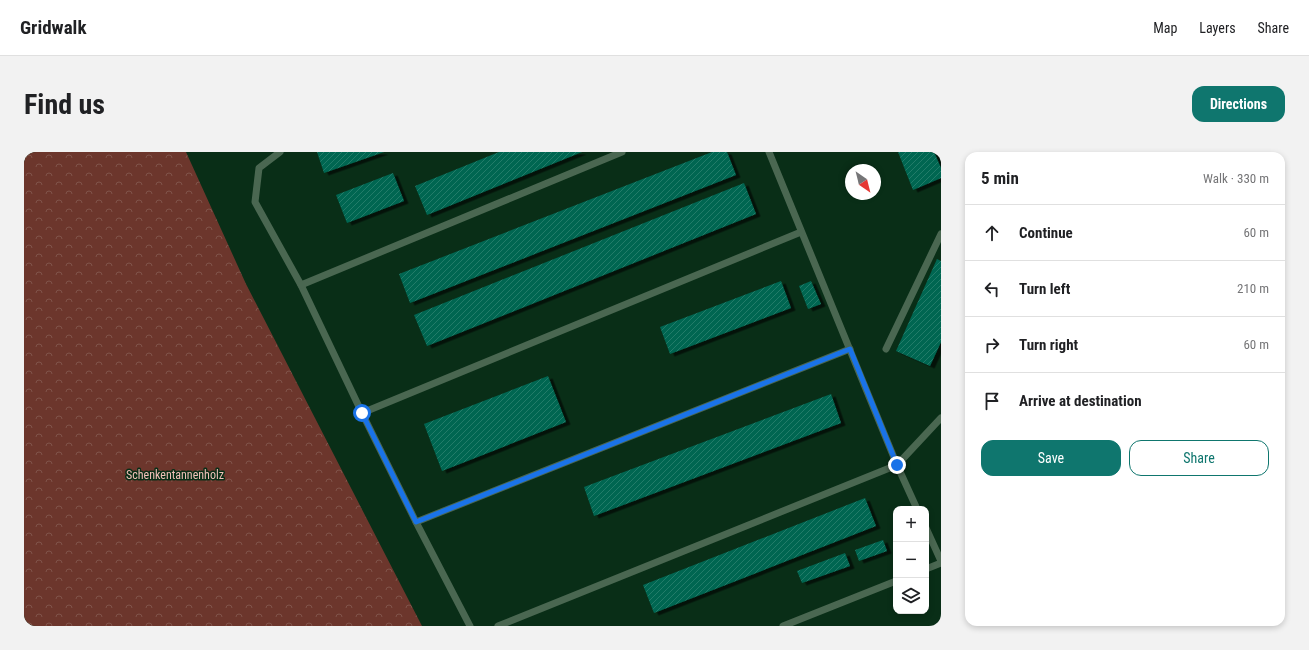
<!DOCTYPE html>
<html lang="en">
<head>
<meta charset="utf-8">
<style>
	:root { --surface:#fff; --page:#f2f2f2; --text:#202124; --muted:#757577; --line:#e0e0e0; --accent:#0f766e }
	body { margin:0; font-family:"Roboto Condensed",sans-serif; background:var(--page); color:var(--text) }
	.controls { position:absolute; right:12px; bottom:12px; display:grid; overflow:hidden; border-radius:8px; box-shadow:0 2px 6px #0003 }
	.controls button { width:36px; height:36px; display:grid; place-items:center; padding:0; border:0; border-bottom:1px solid var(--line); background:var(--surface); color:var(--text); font:20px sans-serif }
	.compass { position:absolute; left:821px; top:12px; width:36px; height:36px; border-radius:50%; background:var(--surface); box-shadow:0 2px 6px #0003; rotate:145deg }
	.stop { position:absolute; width:12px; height:12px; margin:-9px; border:3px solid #1a73e8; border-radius:50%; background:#fff }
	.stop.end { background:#1a73e8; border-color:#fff; box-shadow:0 1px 4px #0008 }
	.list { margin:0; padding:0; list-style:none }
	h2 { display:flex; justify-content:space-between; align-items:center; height:52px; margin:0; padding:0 16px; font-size:17px }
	h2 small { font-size:13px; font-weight:400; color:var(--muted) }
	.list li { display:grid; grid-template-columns:26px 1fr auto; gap:12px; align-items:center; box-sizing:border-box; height:56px; padding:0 16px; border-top:1px solid var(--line) }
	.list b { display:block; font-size:15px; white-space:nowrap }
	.list em { font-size:13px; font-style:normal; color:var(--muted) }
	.actions { display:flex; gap:8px; padding:12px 16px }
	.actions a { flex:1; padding:9px 0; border:1px solid var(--accent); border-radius:12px; text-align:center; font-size:14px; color:var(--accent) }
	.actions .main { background:var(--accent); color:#fff }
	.icon { flex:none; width:22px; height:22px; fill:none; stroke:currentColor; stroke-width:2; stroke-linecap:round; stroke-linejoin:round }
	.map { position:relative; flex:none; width:917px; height:474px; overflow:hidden; border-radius:12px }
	header { display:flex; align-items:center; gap:24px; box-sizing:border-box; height:56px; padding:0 20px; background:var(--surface); border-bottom:1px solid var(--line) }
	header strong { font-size:19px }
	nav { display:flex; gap:22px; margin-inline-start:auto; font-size:14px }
	.intro { display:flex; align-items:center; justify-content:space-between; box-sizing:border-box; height:96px; padding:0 24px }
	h1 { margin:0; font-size:28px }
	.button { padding:10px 18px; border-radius:12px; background:var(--accent); color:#fff; font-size:14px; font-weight:700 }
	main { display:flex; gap:24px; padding:0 24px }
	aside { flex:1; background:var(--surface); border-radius:12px; box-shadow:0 2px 6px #0003 }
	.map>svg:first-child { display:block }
</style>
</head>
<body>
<header>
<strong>Gridwalk</strong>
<nav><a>Map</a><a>Layers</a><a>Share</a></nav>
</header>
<div class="intro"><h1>Find us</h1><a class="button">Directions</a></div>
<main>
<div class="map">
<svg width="917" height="474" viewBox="0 0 917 474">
	<defs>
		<pattern id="forest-crowns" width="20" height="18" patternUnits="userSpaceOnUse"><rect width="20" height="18" fill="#6c362c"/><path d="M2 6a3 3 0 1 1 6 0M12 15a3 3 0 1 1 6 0" fill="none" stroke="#80534a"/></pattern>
		<pattern id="building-hatch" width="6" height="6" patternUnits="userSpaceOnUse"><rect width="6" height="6" fill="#006651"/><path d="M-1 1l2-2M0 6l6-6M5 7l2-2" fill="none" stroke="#247b69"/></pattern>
		<filter id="shadow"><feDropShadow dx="4.5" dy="2.5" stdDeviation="0" flood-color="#0009"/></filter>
	</defs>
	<rect width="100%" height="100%" fill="#092e17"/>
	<polygon fill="url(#forest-crowns)" points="0,0 162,0 222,132 398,474 0,474"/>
	<g fill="url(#building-hatch)" filter="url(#shadow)">
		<polygon points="293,0 360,0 300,21"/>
		<polygon points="475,0 558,0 403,63 391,34"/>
		<polygon points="688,0 703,0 712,23 386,151 375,122"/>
		<polygon points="874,0 910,0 917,16 917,26 889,38"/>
		<polygon points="369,21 380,49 323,71 312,43"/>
		<polygon points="720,31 732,62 403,194 390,163"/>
		<polygon points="913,107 917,109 917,190 906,214 872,199"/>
		<polygon points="757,129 767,156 646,202 636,175"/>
		<polygon points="787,129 797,152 784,157 775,134"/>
		<polygon points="524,224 542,270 418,319 400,272"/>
		<polygon points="807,242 817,271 570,364 560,335"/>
		<polygon points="841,346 852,374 630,461 619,433"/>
		<polygon points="859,388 863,399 835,409 831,398"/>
		<polygon points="821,401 826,414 778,431 773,419"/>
	</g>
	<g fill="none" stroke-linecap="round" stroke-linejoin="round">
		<g stroke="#4a6751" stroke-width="7">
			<polyline points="256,0 235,16 231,50 277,133 338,261 392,370 446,474"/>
			<polyline points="745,0 873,313 893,357"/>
			<polyline points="277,133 598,0"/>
			<polyline points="862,197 917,82"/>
			<polyline points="338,261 777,80"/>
			<polyline points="392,370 826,197"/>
			<polyline points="902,376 917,409"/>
			<polyline points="902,417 917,411"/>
			<polyline points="474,474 873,313 917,266"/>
			<polyline points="759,474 872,429"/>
		</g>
	</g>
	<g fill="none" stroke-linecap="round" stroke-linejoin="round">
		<polyline stroke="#1a73e8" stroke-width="5" points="338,261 392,370 826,197 873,313"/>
	</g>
	<g text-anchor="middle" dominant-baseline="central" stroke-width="3" stroke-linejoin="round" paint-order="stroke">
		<g font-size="12" fill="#f1c1b8" stroke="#092e17">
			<text x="151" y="323">Schenkentannenholz</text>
		</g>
	</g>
</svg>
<div class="controls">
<button>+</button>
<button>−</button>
<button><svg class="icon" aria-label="layers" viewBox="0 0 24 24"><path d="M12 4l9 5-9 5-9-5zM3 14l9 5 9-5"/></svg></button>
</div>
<svg class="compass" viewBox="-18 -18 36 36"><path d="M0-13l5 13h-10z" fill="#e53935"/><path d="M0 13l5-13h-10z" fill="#757577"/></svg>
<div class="stop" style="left:338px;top:261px"></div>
<div class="stop end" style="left:873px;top:313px"></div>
</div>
<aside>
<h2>5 min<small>Walk · 330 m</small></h2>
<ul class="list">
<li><svg class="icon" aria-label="ahead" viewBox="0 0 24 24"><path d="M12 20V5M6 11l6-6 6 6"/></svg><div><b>Continue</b></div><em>60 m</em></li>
<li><svg class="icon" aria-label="left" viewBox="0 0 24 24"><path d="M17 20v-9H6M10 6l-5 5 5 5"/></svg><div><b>Turn left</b></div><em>210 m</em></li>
<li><svg class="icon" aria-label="right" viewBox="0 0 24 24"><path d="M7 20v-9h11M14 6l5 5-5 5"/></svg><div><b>Turn right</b></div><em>60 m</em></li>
<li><svg class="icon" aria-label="arrive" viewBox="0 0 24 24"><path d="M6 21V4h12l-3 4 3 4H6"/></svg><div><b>Arrive at destination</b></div></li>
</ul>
<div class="actions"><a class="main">Save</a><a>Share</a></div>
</aside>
</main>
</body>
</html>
